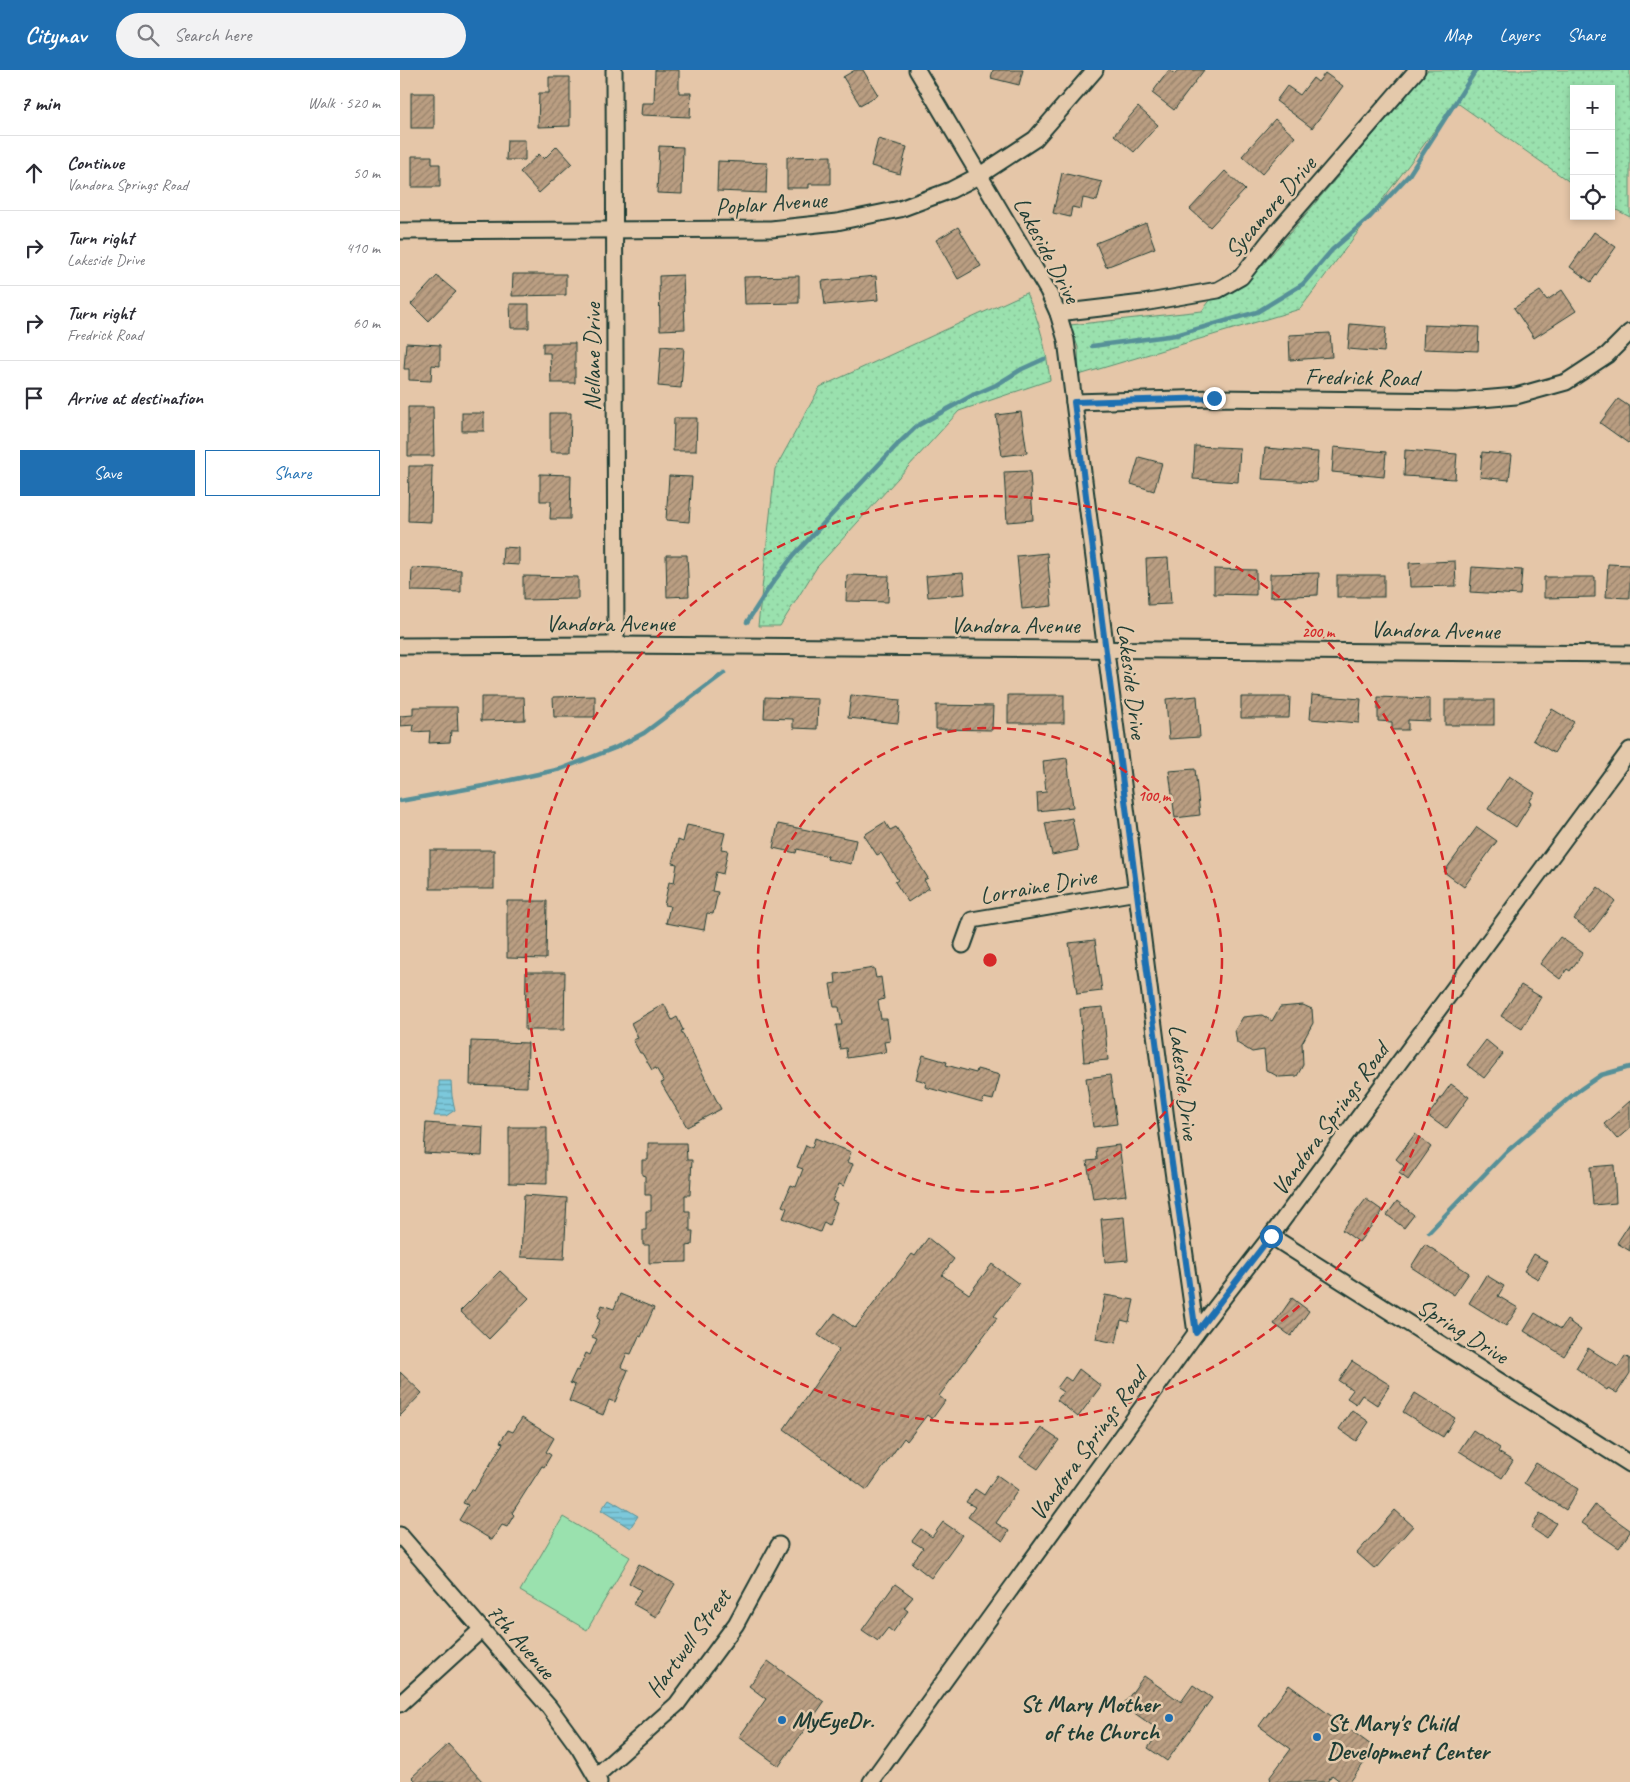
<!DOCTYPE html>
<html lang="en">
<head>
<meta charset="utf-8">
<style>
	:root { --surface:#fff; --page:#f2f2f3; --text:#2b2b33; --muted:#7c7c81; --line:#e1e1e2; --accent:#1f6fb2 }
	body { margin:0; font-family:Caveat,sans-serif; background:var(--page); color:var(--text) }
	.controls { position:absolute; right:15px; top:15px; display:grid; overflow:hidden; border-radius:0px; box-shadow:0 2px 8px #0003 }
	.controls button { width:45px; height:45px; display:grid; place-items:center; padding:0; border:0; border-bottom:1px solid var(--line); background:var(--surface); color:var(--text); font:25px sans-serif }
	.stop { position:absolute; width:15px; height:15px; margin:-11px; border:4px solid #1f6fb2; border-radius:50%; background:#fff }
	.stop.end { background:#1f6fb2; border-color:#fff; box-shadow:0 1px 5px #0008 }
	.list { margin:0; padding:0; list-style:none }
	h2 { display:flex; justify-content:space-between; align-items:center; height:65px; margin:0; padding:0 20px; font-size:21px }
	h2 small { font-size:16px; font-weight:400; color:var(--muted) }
	.list li { display:grid; grid-template-columns:32px 1fr auto; gap:15px; align-items:center; box-sizing:border-box; height:75px; padding:0 20px; border-top:1px solid var(--line) }
	.list b { display:block; font-size:19px; white-space:nowrap }
	.list p { margin:0; font-size:16px; white-space:nowrap; color:var(--muted) }
	.list em { font-size:16px; font-style:normal; color:var(--muted) }
	.actions { display:flex; gap:10px; padding:15px 20px }
	.actions a { flex:1; padding:11px 0; border:1px solid var(--accent); border-radius:0px; text-align:center; font-size:18px; color:var(--accent) }
	.actions .main { background:var(--accent); color:#fff }
	.icon { flex:none; width:28px; height:28px; fill:none; stroke:currentColor; stroke-width:2; stroke-linecap:round; stroke-linejoin:round }
	.map { position:relative; flex:none; width:1230px; height:1712px; overflow:hidden }
	header { display:flex; align-items:center; gap:30px; box-sizing:border-box; height:70px; padding:0 25px; background:var(--accent); color:#fff }
	header strong { font-size:24px }
	nav { display:flex; gap:28px; margin-inline-start:auto; font-size:18px }
	.search { width:350px; height:45px; background:var(--page); display:flex; align-items:center; gap:12px; box-sizing:border-box; padding:0 18px; border-radius:28px; color:var(--muted); font-size:19px }
	main { display:flex }
	aside { flex:1; background:var(--surface) }
	.map>svg:first-child { display:block }
</style>
</head>
<body>
<header>
<strong>Citynav</strong>
<div class="search"><svg class="icon" aria-label="search" viewBox="0 0 24 24"><circle cx="10" cy="10" r="6"/><path d="M15 15l6 6"/></svg>Search here</div>
<nav><a>Map</a><a>Layers</a><a>Share</a></nav>
</header>
<main>
<aside>
<h2>7 min<small>Walk · 520 m</small></h2>
<ul class="list">
<li><svg class="icon" aria-label="ahead" viewBox="0 0 24 24"><path d="M12 20V5M6 11l6-6 6 6"/></svg><div><b>Continue</b><p>Vandora Springs Road</p></div><em>50 m</em></li>
<li><svg class="icon" aria-label="right" viewBox="0 0 24 24"><path d="M7 20v-9h11M14 6l5 5-5 5"/></svg><div><b>Turn right</b><p>Lakeside Drive</p></div><em>410 m</em></li>
<li><svg class="icon" aria-label="right" viewBox="0 0 24 24"><path d="M7 20v-9h11M14 6l5 5-5 5"/></svg><div><b>Turn right</b><p>Fredrick Road</p></div><em>60 m</em></li>
<li><svg class="icon" aria-label="arrive" viewBox="0 0 24 24"><path d="M6 21V4h12l-3 4 3 4H6"/></svg><div><b>Arrive at destination</b></div></li>
</ul>
<div class="actions"><a class="main">Save</a><a>Share</a></div>
</aside>
<div class="map">
<svg width="1230" height="1712" viewBox="0 0 1230 1712">
	<defs>
		<pattern id="park-dots" width="8" height="8" patternUnits="userSpaceOnUse" patternTransform="scale(1.25)"><rect width="8" height="8" fill="#9ae1ae"/><path d="M2 2h.1M6 6h.1" fill="none" stroke="#84c296" stroke-width="1.8" stroke-linecap="round"/></pattern>
		<pattern id="water-rules" width="6" height="5" patternUnits="userSpaceOnUse" patternTransform="scale(1.25)"><rect width="6" height="5" fill="#7cc8db"/><path d="M0 2.5h6" fill="none" stroke="#65a4b2"/></pattern>
		<pattern id="building-hatch" width="6" height="6" patternUnits="userSpaceOnUse" patternTransform="scale(1.25)"><rect width="6" height="6" fill="#ba9e82"/><path d="M-1 1l2-2M0 6l6-6M5 7l2-2" fill="none" stroke="#97826b"/></pattern>
	</defs>
	<rect width="100%" height="100%" fill="#e5c6a8"/>
	<filter id="ink" filterUnits="userSpaceOnUse"><feTurbulence type="fractalNoise" baseFrequency=".02" numOctaves="2"/><feDisplacementMap in="SourceGraphic" scale="10" xChannelSelector="R" yChannelSelector="G"/><feConvolveMatrix kernelMatrix="1 2 1 2 8 2 1 2 1" color-interpolation-filters="sRGB"/></filter>
	<g filter="url(#ink)">
		<g fill="url(#park-dots)" stroke="#5c8f71">
			<polygon points="1028,0 1230,0 1230,147 1211,137 1211,19 1174,19 1174,115 1056,32 900,239 679,305 678,277 670,255 802,241 815,224 840,214 861,197"/>
			<path d="M626,223C640,251 646,279 650,310L559,341L417,497L380,556H358L375,399L420,317Z"/>
		</g>
		<polygon fill="#9ae1ae" stroke="#5c8f71" points="163,1447 230,1487 187,1560 120,1521"/>
		<g fill="url(#water-rules)" stroke="#579098">
			<polygon points="39,1011 51,1011 52,1026 55,1040 46,1046 34,1046 39,1027"/>
			<polygon points="209,1429 238,1446 230,1458 201,1440"/>
		</g>
		<g fill="none" stroke-linecap="round" stroke-linejoin="round">
			<g stroke="#579098" stroke-width="4.5">
				<polyline points="692,276 776,265 857,242 903,214 932,180 970,147 1009,105 1076,0"/>
				<polyline points="347,552 371,515 393,486 498,374 517,356 573,325 596,315 622,299 644,289"/>
				<polyline points="0,731 83,716 161,699 215,678 244,663 324,603"/>
				<polyline points="1029,1162 1105,1083 1175,1023 1201,1005 1230,997"/>
			</g>
		</g>
		<g fill="url(#building-hatch)" stroke="#1f3d34">
			<polygon points="255,0 279,0 279,23 291,23 290,47 241,45 242,33 254,33"/>
			<polygon points="455,0 463,0 478,25 460,35 443,7"/>
			<polygon points="593,0 623,0 619,15 591,8"/>
			<polygon points="769,0 775,4 778,0 804,0 774,40 752,23"/>
			<polygon points="925,3 943,16 912,58 876,31 887,16 900,25 913,8 918,12"/>
			<polygon points="149,7 170,7 170,56 138,57 139,23 149,23"/>
			<rect x="11" y="23" width="23" height="35"/>
			<polygon points="738,37 758,55 734,82 714,65"/>
			<polygon points="875,49 895,67 862,104 842,86"/>
			<polygon points="478,69 507,77 500,104 471,96"/>
			<polygon points="107,70 125,70 125,90 106,90"/>
			<polygon points="157,76 172,93 139,123 120,102 139,84 144,89"/>
			<polygon points="259,76 283,77 282,124 257,123"/>
			<polygon points="12,86 32,86 32,94 40,94 40,117 12,117"/>
			<polygon points="431,86 431,114 409,114 409,118 387,118 387,87"/>
			<polygon points="318,91 367,93 366,123 317,121"/>
			<polygon points="825,101 845,120 810,157 790,139"/>
			<polygon points="662,103 702,112 697,131 683,128 681,139 672,137 670,147 653,143"/>
			<polygon points="746,153 755,178 706,197 696,173"/>
			<polygon points="558,157 581,196 558,209 536,170"/>
			<polygon points="1194,162 1216,177 1191,212 1170,197"/>
			<polygon points="113,204 166,204 166,225 112,226"/>
			<polygon points="283,205 285,259 260,260 259,206"/>
			<polygon points="37,206 56,222 28,251 11,234"/>
			<polygon points="399,206 399,233 345,234 344,207"/>
			<polygon points="476,206 478,230 425,235 422,211"/>
			<polygon points="1162,220 1176,241 1134,268 1114,238 1140,221 1147,230"/>
			<polygon points="110,234 129,234 129,258 111,258"/>
			<polygon points="950,254 986,257 984,282 948,279"/>
			<polygon points="1024,255 1079,257 1078,281 1023,279"/>
			<polygon points="930,263 932,287 890,290 889,265"/>
			<polygon points="6,273 40,275 40,296 32,295 31,311 9,310 9,299 4,299"/>
			<polygon points="143,273 175,273 175,313 151,313 150,283 143,283"/>
			<polygon points="261,276 284,278 281,318 258,316"/>
			<polygon points="1218,329 1230,337 1230,371 1228,373 1200,353"/>
			<polygon points="8,337 33,337 34,386 8,386"/>
			<polygon points="621,342 627,383 602,386 596,345"/>
			<rect x="62" y="343" width="22" height="18"/>
			<polygon points="150,343 171,343 170,382 150,382"/>
			<polygon points="274,348 297,348 296,381 273,381"/>
			<polygon points="795,376 840,378 838,412 793,409"/>
			<polygon points="934,377 986,382 984,407 932,402"/>
			<polygon points="865,378 918,382 916,412 862,409"/>
			<polygon points="1005,380 1057,384 1055,409 1004,406"/>
			<polygon points="1082,382 1112,385 1109,410 1080,407"/>
			<polygon points="739,387 762,393 754,421 731,414"/>
			<polygon points="9,396 32,396 31,452 8,451"/>
			<polygon points="630,401 633,450 607,452 604,402"/>
			<polygon points="140,404 171,405 170,449 150,449 151,431 140,431"/>
			<polygon points="269,406 292,407 289,452 266,450"/>
			<polygon points="103,477 119,478 119,495 102,494"/>
			<polygon points="647,483 652,536 622,539 617,486"/>
			<polygon points="266,485 287,485 289,526 267,527"/>
			<polygon points="768,488 771,534 748,535 746,489"/>
			<polygon points="1055,491 1056,516 1010,517 1009,493"/>
			<polygon points="1208,494 1230,495 1230,528 1206,527"/>
			<polygon points="1072,497 1122,500 1120,525 1070,522"/>
			<polygon points="12,498 61,500 61,522 11,521"/>
			<polygon points="814,499 856,500 856,525 814,524"/>
			<polygon points="563,503 565,524 528,527 526,506"/>
			<polygon points="919,503 918,525 870,527 870,504"/>
			<polygon points="447,505 489,506 488,532 446,531"/>
			<rect x="937" y="505" width="47" height="22"/>
			<polygon points="123,506 178,507 178,529 123,530"/>
			<polygon points="1144,507 1195,507 1195,527 1144,528"/>
			<polygon points="451,625 500,630 498,653 448,648"/>
			<rect x="608" y="625" width="56" height="28"/>
			<polygon points="912,625 961,629 959,653 910,649"/>
			<polygon points="195,626 195,647 154,647 153,627"/>
			<polygon points="797,626 800,667 769,669 766,629"/>
			<polygon points="81,627 124,627 125,650 81,651"/>
			<polygon points="365,627 418,629 417,659 393,658 393,649 364,648"/>
			<polygon points="841,627 890,627 889,648 841,648"/>
			<polygon points="978,627 1030,629 1030,651 1008,650 1008,660 992,660 992,652 978,651"/>
			<rect x="1045" y="630" width="49" height="25"/>
			<polygon points="536,635 593,636 592,660 536,659"/>
			<polygon points="13,637 57,637 58,661 51,661 50,672 29,673 30,661 13,662 14,655 0,656 0,646 13,645"/>
			<polygon points="1152,639 1174,652 1154,683 1133,670"/>
			<polygon points="667,688 673,737 638,741 637,723 646,722 643,691"/>
			<polygon points="795,699 800,745 775,748 769,701"/>
			<polygon points="1109,706 1135,723 1129,732 1131,733 1116,757 1088,739"/>
			<polygon points="672,748 678,780 652,785 645,753"/>
			<polygon points="485,752 490,760 496,757 528,808 524,810 529,818 508,832 495,812 498,810 481,783 477,785 464,765"/>
			<polygon points="378,754 456,770 451,794 427,789 428,786 397,779 396,783 373,778"/>
			<polygon points="287,755 325,763 321,779 328,780 323,804 316,802 312,821 318,822 313,844 307,843 304,860 266,853 270,836 264,835 269,812 274,813 277,794 272,793 278,770 283,772"/>
			<polygon points="1077,757 1097,771 1064,817 1044,802"/>
			<rect x="30" y="780" width="64" height="39"/>
			<polygon points="1198,817 1215,831 1191,862 1174,849"/>
			<polygon points="107,831 147,831 146,889 107,888"/>
			<polygon points="1160,867 1183,883 1170,901 1167,899 1160,909 1140,894"/>
			<polygon points="695,870 702,921 677,924 669,873"/>
			<polygon points="474,898 476,908 481,907 484,929 478,931 481,949 487,949 490,971 484,972 486,982 447,988 446,978 440,979 436,955 442,955 439,937 434,937 430,914 436,913 435,904"/>
			<polygon points="126,902 165,902 164,960 125,960"/>
			<polygon points="1121,915 1141,927 1122,959 1101,946"/>
			<polygon points="264,934 272,950 277,947 283,960 281,961 321,1039 287,1057 261,1013 264,1012 256,998 252,1000 242,983 240,983 233,970 238,968 231,953"/>
			<polygon points="903,935 912,939 913,953 902,973 903,995 897,1006 879,1007 866,1000 864,980 852,982 837,973 835,960 843,947 862,945 872,951 880,937"/>
			<polygon points="703,937 708,990 684,992 680,939"/>
			<polygon points="1086,970 1103,984 1084,1008 1067,995"/>
			<polygon points="71,971 128,973 127,1017 70,1015"/>
			<polygon points="523,985 547,992 546,995 576,1003 577,999 600,1005 593,1030 584,1028 582,1033 525,1017 526,1012 516,1009"/>
			<polygon points="710,1005 717,1054 693,1057 686,1008"/>
			<polygon points="1051,1014 1069,1027 1046,1059 1028,1046"/>
			<polygon points="1230,1031 1230,1058 1217,1069 1204,1054"/>
			<polygon points="26,1053 83,1057 82,1086 24,1083"/>
			<polygon points="109,1057 147,1057 147,1114 109,1113"/>
			<polygon points="1015,1064 1031,1077 1008,1110 999,1103 1004,1096 996,1089"/>
			<polygon points="415,1068 451,1082 447,1092 453,1094 444,1116 439,1114 432,1131 437,1133 429,1155 424,1152 420,1162 383,1148 387,1138 382,1136 391,1115 396,1117 403,1099 397,1097 406,1075 412,1078"/>
			<polygon points="248,1073 286,1073 287,1090 292,1090 290,1125 285,1125 285,1141 290,1141 290,1161 293,1161 292,1175 287,1176 287,1192 249,1193 249,1175 243,1175 243,1160 246,1160 246,1141 251,1141 251,1125 245,1125 245,1106 242,1105 242,1090 248,1090"/>
			<polygon points="719,1075 726,1125 693,1129 687,1091 697,1090 696,1078"/>
			<polygon points="1214,1095 1216,1133 1193,1135 1190,1097"/>
			<polygon points="124,1125 167,1128 164,1189 121,1187"/>
			<polygon points="966,1129 983,1141 959,1172 942,1160"/>
			<polygon points="997,1131 1014,1145 1004,1158 987,1145"/>
			<polygon points="724,1147 728,1190 705,1192 701,1149"/>
			<polygon points="1230,1153 1230,1181 1217,1173"/>
			<polygon points="528,1168 554,1189 542,1205 569,1224 592,1194 619,1214 594,1246 597,1248 539,1326 545,1331 532,1349 527,1345 507,1371 504,1368 467,1420 384,1359 439,1280 418,1265 435,1243 455,1258 512,1184 515,1186"/>
			<polygon points="1025,1174 1069,1203 1054,1225 1011,1197"/>
			<polygon points="1134,1184 1148,1192 1138,1209 1124,1201"/>
			<polygon points="100,1201 129,1228 89,1269 60,1241"/>
			<polygon points="1086,1205 1104,1216 1098,1226 1118,1238 1106,1256 1069,1233"/>
			<polygon points="220,1224 254,1238 241,1267 239,1266 231,1284 227,1283 221,1297 228,1300 215,1332 209,1330 203,1345 169,1331 175,1315 170,1313 176,1300 178,1301 186,1283 190,1285 197,1269 192,1267 200,1250 197,1248 202,1235 214,1239"/>
			<polygon points="705,1225 734,1230 729,1252 721,1250 716,1273 696,1269"/>
			<polygon points="892,1228 909,1241 891,1266 874,1254"/>
			<polygon points="1135,1243 1161,1259 1167,1250 1181,1260 1164,1286 1124,1261"/>
			<polygon points="1188,1278 1218,1297 1225,1286 1230,1289 1230,1303 1217,1323 1208,1318 1207,1320 1176,1298"/>
			<polygon points="952,1291 990,1315 977,1335 962,1325 956,1334 947,1328 953,1320 939,1311"/>
			<polygon points="679,1299 701,1316 678,1347 657,1330 663,1322 657,1318 665,1307 671,1311"/>
			<polygon points="0,1302 22,1323 0,1346"/>
			<polygon points="1015,1323 1055,1348 1043,1367 1003,1342"/>
			<polygon points="952,1340 969,1352 956,1371 939,1359"/>
			<polygon points="122,1348 154,1368 146,1382 151,1385 144,1397 142,1396 112,1443 114,1445 107,1457 102,1455 92,1470 59,1450 68,1435 63,1433 71,1419 74,1421 103,1373 100,1372 108,1360 113,1362"/>
			<polygon points="641,1358 659,1370 638,1399 620,1387"/>
			<polygon points="1073,1360 1100,1378 1098,1382 1113,1391 1102,1408 1059,1381"/>
			<polygon points="1136,1393 1178,1419 1166,1440 1124,1413"/>
			<polygon points="597,1405 618,1420 596,1453 609,1461 603,1471 568,1447 575,1437 566,1432 575,1419 584,1425"/>
			<polygon points="1195,1435 1230,1460 1230,1462 1219,1478 1182,1453"/>
			<polygon points="995,1440 1013,1456 975,1499 957,1483"/>
			<polygon points="1140,1443 1156,1453 1146,1468 1131,1458"/>
			<polygon points="543,1452 562,1465 531,1508 512,1493 523,1478 512,1471 521,1459 532,1467"/>
			<polygon points="239,1494 275,1514 256,1547 233,1534 241,1520 229,1513"/>
			<polygon points="495,1514 513,1527 504,1538 508,1541 493,1562 488,1558 478,1571 462,1560"/>
			<polygon points="368,1591 424,1632 379,1696 339,1667 366,1629 349,1616"/>
			<polygon points="744,1606 781,1632 793,1615 812,1628 767,1691 748,1678 760,1661 723,1635"/>
			<polygon points="889,1615 975,1678 950,1712 941,1712 932,1705 927,1712 871,1712 870,1707 891,1679 859,1656"/>
			<polygon points="48,1674 83,1712 17,1712 12,1707"/>
		</g>
		<g fill="none" stroke-linecap="round" stroke-linejoin="round">
			<g stroke="#1f3d34" stroke-width="19">
				<g id="minor">
					<polyline points="214,0 216,575"/>
					<polyline points="517,0 648,221 658,243 666,270 768,1065 796,1263"/>
					<polyline points="0,161 371,159 437,152 500,139 551,120 580,105 635,69 695,0"/>
					<polyline points="658,243 743,233 818,220 841,207 870,170 1017,0"/>
					<polyline points="674,332 814,328 1058,331 1116,326 1166,312 1207,285 1230,262"/>
					<polyline points="0,576 216,575 1230,584"/>
					<polyline points="563,875 572,850 737,822"/>
					<polyline points="871,1166 1230,1394"/>
					<polyline points="0,1465 149,1637 179,1678 199,1712"/>
					<polyline points="0,1634 82,1559"/>
					<polyline points="196,1706 277,1634 336,1554 379,1475"/>
					<polyline points="471,1712 796,1263 871,1166 1230,680"/>
				</g>
			</g>
			<use href="#minor" stroke="#e4c9ab" stroke-width="15"/>
		</g>
	</g>
	<g fill="none" stroke-linecap="round" stroke-linejoin="round" filter="url(#ink)">
		<polyline stroke="#1f6fb2" stroke-width="6" points="814,328 674,332 768,1065 796,1263 871,1166"/>
	</g>
	<g fill="none" stroke="#d62828" stroke-width="2.5" stroke-dasharray="9 6">
		<circle cx="590" cy="890" r="232"/>
		<circle cx="590" cy="890" r="464"/>
	</g>
	<g fill="#1f6fb2" stroke="#e4c9ab" stroke-width="2">
		<circle cx="769" cy="1648" r="5"/>
		<circle cx="382" cy="1650" r="5"/>
		<circle cx="917" cy="1667" r="5"/>
	</g>
	<g text-anchor="middle" dominant-baseline="central" stroke-width="5" stroke-linejoin="round" paint-order="stroke">
		<g font-size="24" fill="#1f3d34" stroke="#e4c9ab">
			<text transform="translate(371 133) rotate(-4)">Poplar Avenue</text>
			<text transform="translate(870 137) rotate(-49)">Sycamore Drive</text>
			<text transform="translate(647 180) rotate(62)">Lakeside Drive</text>
			<text transform="translate(192 287) rotate(-90)">Nellane Drive</text>
			<text transform="translate(962 307) rotate(1)">Fredrick Road</text>
			<text x="210" y="553">Vandora Avenue</text>
			<text x="615" y="555">Vandora Avenue</text>
			<text transform="translate(1035 560) rotate(1)">Vandora Avenue</text>
			<text transform="translate(732 611) rotate(83)">Lakeside Drive</text>
			<text transform="translate(638 816) rotate(-10)">Lorraine Drive</text>
			<text transform="translate(784 1012) rotate(83)">Lakeside Drive</text>
			<text transform="translate(930 1049) rotate(-54)">Vandora Springs Road</text>
			<text transform="translate(1063 1261) rotate(32)">Spring Drive</text>
			<text transform="translate(688 1374) rotate(-54)">Vandora Springs Road</text>
			<text transform="translate(121 1571) rotate(49)">7th Avenue</text>
			<text transform="translate(288 1573) rotate(-54)">Hartwell Street</text>
		</g>
		<g font-size="24" font-weight="bold" fill="#1f3d34" stroke="#e4c9ab" text-anchor="start">
			<text x="759" y="1634" text-anchor="end">St Mary Mother<tspan x="759" dy="28">of the Church</tspan></text>
			<text x="392" y="1650">MyEyeDr.</text>
			<text x="927" y="1653">St Mary's Child<tspan x="927" dy="28">Development Center</tspan></text>
		</g>
	</g>
	<circle cx="590" cy="890" r="8" fill="#d62828" stroke="#e4c9ab" stroke-width="2.5"/>
	<g font-size="15" text-anchor="middle" font-weight="bold" fill="#d62828" stroke="#e4c9ab" stroke-width="5" stroke-linejoin="round" paint-order="stroke">
		<text x="918" y="567">200 m</text>
		<text x="754" y="731">100 m</text>
	</g>
</svg>
<div class="controls">
<button>+</button>
<button>−</button>
<button><svg class="icon" aria-label="locate" viewBox="0 0 24 24"><circle cx="12" cy="12" r="6"/><path d="M12 2v4M12 18v4M2 12h4M18 12h4"/></svg></button>
</div>
<div class="stop" style="left:871px;top:1166px"></div>
<div class="stop end" style="left:814px;top:328px"></div>
</div>
</main>
</body>
</html>
